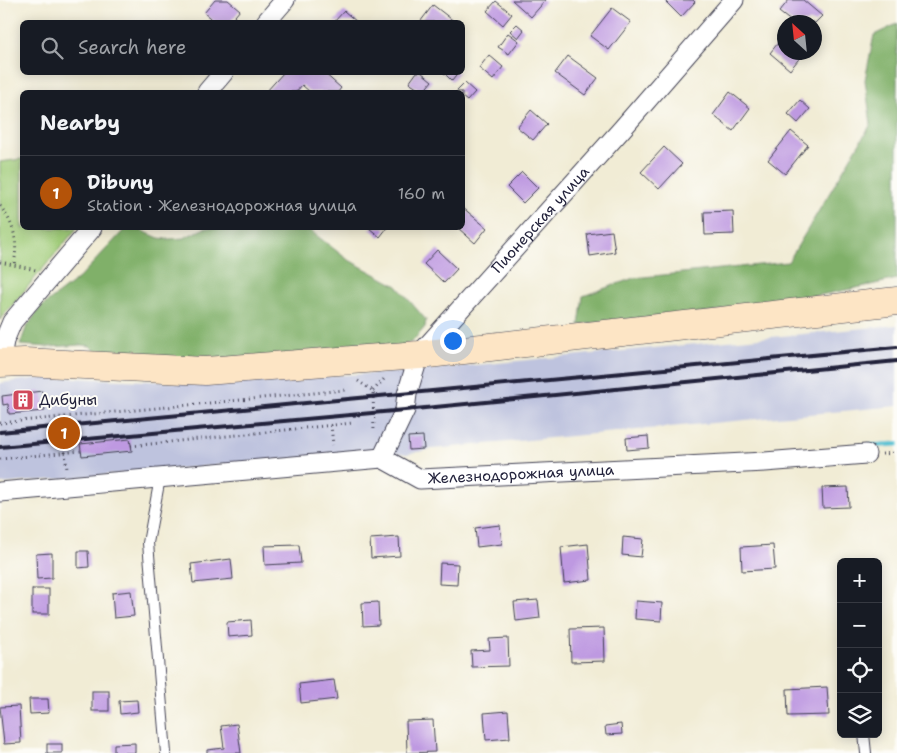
<!DOCTYPE html>
<html lang="en">
<head>
<meta charset="utf-8">
<style>
	:root { --surface:#171b24; --page:#242831; --text:#f1f3f6; --muted:#9ea1a6; --line:#363941; --accent:#b45309 }
	body { margin:0; font-family:"Shantell Sans",sans-serif; background:var(--page); color:var(--text) }
	.controls { position:absolute; right:15px; bottom:15px; display:grid; overflow:hidden; border-radius:8px; box-shadow:0 2px 12px #0003 }
	.controls button { width:45px; height:45px; display:grid; place-items:center; padding:0; border:0; border-bottom:1px solid var(--line); background:var(--surface); color:var(--text); font:25px sans-serif }
	.compass { position:absolute; left:777px; top:15px; width:45px; height:45px; border-radius:50%; background:var(--surface); box-shadow:0 2px 12px #0003; rotate:333deg }
	.you { position:absolute; left:452px; top:340px; width:18px; height:18px; margin:-12px; border:4px solid #fff; border-radius:50%; background:#1a73e8; box-shadow:0 0 0 8px #1a73e833 }
	.badge { display:grid; place-items:center; width:32px; height:32px; border-radius:50%; background:var(--accent); color:#fff; font-size:16px; font-weight:700 }
	.pin { position:absolute; translate:-50% -50%; border:2px solid #fff; box-shadow:0 1px 5px #0006 }
	.list { margin:0; padding:0; list-style:none }
	h2 { display:flex; justify-content:space-between; align-items:center; height:65px; margin:0; padding:0 20px; font-size:21px }
	h2 small { font-size:16px; font-weight:400; color:var(--muted) }
	.list li { display:grid; grid-template-columns:32px 1fr auto; gap:15px; align-items:center; box-sizing:border-box; height:75px; padding:0 20px; border-top:1px solid var(--line) }
	.list b { display:block; font-size:19px; white-space:nowrap }
	.list p { margin:0; font-size:16px; white-space:nowrap; color:var(--muted) }
	.list em { font-size:16px; font-style:normal; color:var(--muted) }
	.icon { flex:none; width:28px; height:28px; fill:none; stroke:currentColor; stroke-width:2; stroke-linecap:round; stroke-linejoin:round }
	.map { position:relative; flex:none; width:897px; height:753px; overflow:hidden }
	.search { position:absolute; background:var(--surface); box-shadow:0 2px 12px #0003; left:20px; top:20px; width:445px; height:55px; display:flex; align-items:center; gap:12px; box-sizing:border-box; padding:0 18px; border-radius:8px; color:var(--muted); font-size:19px }
	.panel { position:absolute; background:var(--surface); box-shadow:0 2px 12px #0003; left:20px; top:90px; width:445px; height:140px; border-radius:8px }
	.map>svg:first-child { display:block }
</style>
</head>
<body>
<div class="map">
<svg width="897" height="753" viewBox="0 0 897 753">
	<rect width="100%" height="100%" fill="#fdfcf7"/>
	<filter id="ink" filterUnits="userSpaceOnUse"><feTurbulence type="fractalNoise" baseFrequency=".02" numOctaves="2"/><feDisplacementMap in="SourceGraphic" scale="10" xChannelSelector="R" yChannelSelector="G"/><feConvolveMatrix kernelMatrix="1 2 1 2 8 2 1 2 1" color-interpolation-filters="sRGB"/></filter>
	<filter id="wash" filterUnits="userSpaceOnUse"><feTurbulence type="fractalNoise" baseFrequency=".0096" numOctaves="4" result="noise"/><feDisplacementMap in="SourceGraphic" scale="20" xChannelSelector="R" yChannelSelector="G"/><feGaussianBlur stdDeviation="1.12" result="paint"/><feColorMatrix in="noise" values="0 0 0 0 0 0 0 0 0 0 0 0 0 0 0 0 0 1.4 0 .05"/><feComposite in="paint" operator="in"/></filter>
	<g filter="url(#wash)">
		<rect width="100%" height="100%" fill="#f1ecd5"/>
		<polygon fill="#bec3de" points="897,325 897,406 432,449 408,454 372,452 0,484 0,383 48,377 197,383 403,372"/>
		<polygon fill="#a0cc79" stroke="#61775a" points="22,159 22,228 77,228 0,320 0,162"/>
		<g fill="#80b069" stroke="#516952">
			<path d="M897,24V279C833,294 766,305 701,313C660,318 619,318 579,325L583,296L634,278L788,262L871,124L865,80L874,35Z"/>
			<polygon points="126,228 135,228 159,238 168,239 183,238 205,228 307,228 347,259 397,286 426,320 425,327 413,341 391,353 298,362 101,357 90,346 81,345 49,347 20,345 26,328 40,308 79,278"/>
		</g>
		<g fill="none" stroke-linecap="round" stroke-linejoin="round">
			<polyline stroke="#56c0d2" stroke-width="5" points="869,446 897,444"/>
		</g>
		<g id="blocks">
			<g fill="#be99e1">
				<polygon points="215,0 228,0 240,10 230,22 215,22 204,13"/>
				<polygon points="512,0 546,0 531,17"/>
				<polygon points="664,0 693,0 695,2 681,17"/>
				<polygon points="789,0 803,0 822,16 814,24 814,22 792,22 779,12"/>
				<polygon points="496,1 512,14 503,25 487,11"/>
				<polygon points="433,5 455,22 420,22"/>
				<polygon points="612,8 631,22 609,50 590,36"/>
				<polygon points="344,11 357,22 334,22"/>
				<polygon points="517,24 524,30 518,38 510,31"/>
				<polygon points="508,33 519,41 509,54 498,47"/>
				<polygon points="782,38 784,40 784,52 800,52 802,55 790,70 770,53"/>
				<polygon points="489,55 503,67 493,80 479,68"/>
				<polygon points="568,56 598,78 585,95 555,73"/>
				<polygon points="284,72 323,72 341,88 338,92 310,92 302,85 296,92 266,92"/>
				<polygon points="417,72 421,72 432,81 423,92 409,83"/>
				<polygon points="443,72 459,72 452,81"/>
				<polygon points="465,83 475,92 467,101 462,97 462,92 456,92"/>
				<polygon points="730,92 750,108 733,131 713,115"/>
				<polygon points="800,100 810,109 798,123 788,114"/>
				<polygon points="531,110 547,124 533,140 517,127"/>
				<polygon points="791,131 808,145 785,174 768,160"/>
				<polygon points="664,147 682,164 659,189 641,172"/>
				<polygon points="522,172 538,188 523,203 507,187"/>
				<polygon points="462,207 487,228 475,243 458,228 462,228"/>
				<polygon points="733,211 734,234 705,235 704,212"/>
				<polygon points="369,228 387,228 380,237"/>
				<polygon points="612,231 615,252 590,256 587,234"/>
				<polygon points="437,250 457,269 444,283 424,264"/>
				<polygon points="42,391 45,411 9,414 8,404 3,405 2,396"/>
				<polygon points="423,436 424,449 409,450 408,437"/>
				<polygon points="648,436 649,448 627,450 626,438"/>
				<polygon points="130,439 132,451 82,456 80,444"/>
				<polygon points="848,487 849,507 823,508 822,488"/>
				<polygon points="500,525 502,544 477,547 475,528"/>
				<polygon points="399,537 400,556 371,558 370,539"/>
				<polygon points="623,537 643,539 641,557 622,555"/>
				<polygon points="588,544 591,580 564,583 561,547"/>
				<polygon points="299,545 301,563 265,565 264,546"/>
				<polygon points="773,545 775,569 742,571 741,547"/>
				<polygon points="78,551 88,551 89,567 78,568"/>
				<polygon points="52,553 52,578 37,579 36,554"/>
				<polygon points="231,559 233,579 193,583 191,564"/>
				<polygon points="440,563 458,564 457,585 439,584"/>
				<rect x="32" y="589" width="17" height="25"/>
				<polygon points="131,591 134,616 114,618 112,593"/>
				<polygon points="538,600 540,618 516,621 514,602"/>
				<polygon points="636,601 662,603 661,621 635,619"/>
				<polygon points="378,602 379,625 363,626 362,603"/>
				<polygon points="251,620 252,635 228,637 227,622"/>
				<polygon points="604,628 605,661 571,662 570,629"/>
				<polygon points="508,638 509,666 472,667 471,651 490,650 489,639"/>
				<polygon points="334,680 337,699 301,703 299,684"/>
				<polygon points="827,687 829,715 788,716 787,689"/>
				<rect x="92" y="691" width="17" height="20"/>
				<polygon points="29,699 48,699 49,713 30,714"/>
				<polygon points="137,700 138,712 120,714 119,701"/>
				<polygon points="19,706 21,743 4,744 0,707"/>
				<polygon points="508,711 510,738 486,740 484,713"/>
				<polygon points="433,720 435,752 407,753 406,721"/>
				<polygon points="237,724 241,753 207,753 207,750 224,748 221,726"/>
				<polygon points="621,724 622,734 606,735 605,726"/>
				<polygon points="135,743 135,753 114,753 114,744"/>
				<rect x="47" y="744" width="15" height="9"/>
			</g>
		</g>
	</g>
	<g filter="url(#ink)">
		<use href="#blocks" fill-opacity="0" stroke="#414052" stroke-width="1"/>
		<g fill="none" stroke-linecap="round" stroke-linejoin="round">
			<g stroke="#414052" stroke-width="12">
				<g id="lane">
					<polyline points="160,478 148,543 166,753"/>
					<polyline points="864,734 866,753"/>
				</g>
			</g>
			<g stroke="#414052" stroke-width="21">
				<g id="street">
					<polyline points="266,22 285,0"/>
					<polyline points="207,92 224,72"/>
					<polyline points="0,363 4,341 12,322 92,228"/>
					<path id="s1" d="M382,458L405,410L407,394L419,355L622,129L734,0"/>
					<path id="s2" d="M0,492L382,458L420,479L765,462L866,454"/>
				</g>
			</g>
			<g stroke="#414052" stroke-width="29">
				<polyline id="secondary" points="0,363 24,362 205,371 419,355 897,301"/>
			</g>
			<g stroke="#414052" stroke-width="3" stroke-dasharray="1 4" stroke-linecap="butt">
				<path d="M0,206C15,225 18,242 14,265"/>
				<polyline points="0,262 36,270"/>
				<polyline points="358,381 373,391 374,432"/>
				<polyline points="373,391 384,379"/>
				<polyline points="0,423 345,390"/>
				<polyline points="331,425 333,445"/>
				<polyline points="131,446 353,423"/>
				<polyline points="65,452 67,469"/>
				<polyline points="882,454 897,453"/>
				<polyline points="0,459 81,451"/>
			</g>
			<use href="#lane" stroke="#fff" stroke-width="10"/>
			<use href="#street" stroke="#fff" stroke-width="19"/>
			<use href="#secondary" stroke="#fde5c5" stroke-width="28"/>
			<g stroke="#22223b" stroke-width="4">
				<polyline points="0,432 897,347"/>
				<polyline points="0,447 405,410 897,361"/>
			</g>
		</g>
	</g>
	<defs>
		<g id="building-square" transform="scale(1.125)"><rect x="-9" y="-9" width="18" height="18" rx="4" fill="#d1495b" stroke="#fdfcf7"/><path d="M-4-6H4V6H1V3H-1V6H-4ZM-2.5-4.3h1.7v1.8h-1.7ZM.8-4.3h1.7v1.8H.8ZM-2.5-1h1.7V.8h-1.7ZM.8-1h1.7V.8H.8Z" fill="#fff"/></g>
	</defs>
	<g fill-rule="evenodd">
		<use href="#building-square" x="23" y="400"/>
	</g>
	<g text-anchor="middle" dominant-baseline="central" stroke-width="4" stroke-linejoin="round" paint-order="stroke">
		<g font-size="15" fill="#22223b" stroke="#fdfcf7">
			<text stroke="none"><textPath href="#s1" startOffset="292">Пионерская улица</textPath></text>
			<text stroke="none"><textPath href="#s2" startOffset="528">Железнодорожная улица</textPath></text>
		</g>
		<g font-size="15" fill="#22223b" stroke="#fdfcf7" text-anchor="start">
			<text x="39" y="400">Дибуны</text>
		</g>
	</g>
</svg>
<div class="controls">
<button>+</button>
<button>−</button>
<button><svg class="icon" aria-label="locate" viewBox="0 0 24 24"><circle cx="12" cy="12" r="6"/><path d="M12 2v4M12 18v4M2 12h4M18 12h4"/></svg></button>
<button><svg class="icon" aria-label="layers" viewBox="0 0 24 24"><path d="M12 4l9 5-9 5-9-5zM3 14l9 5 9-5"/></svg></button>
</div>
<svg class="compass" viewBox="-18 -18 36 36"><path d="M0-13l5 13h-10z" fill="#e53935"/><path d="M0 13l5-13h-10z" fill="#9ea1a6"/></svg>
<div class="you"></div>
<div class="pin badge" style="left:64px;top:433px">1</div>
<div class="search"><svg class="icon" aria-label="search" viewBox="0 0 24 24"><circle cx="10" cy="10" r="6"/><path d="M15 15l6 6"/></svg>Search here</div>
<section class="panel">
<h2>Nearby<small></small></h2>
<ul class="list">
<li><span class="badge">1</span><div><b>Dibuny</b><p>Station · Железнодорожная улица</p></div><em>160 m</em></li>
</ul>
</section>
</div>
</body>
</html>
